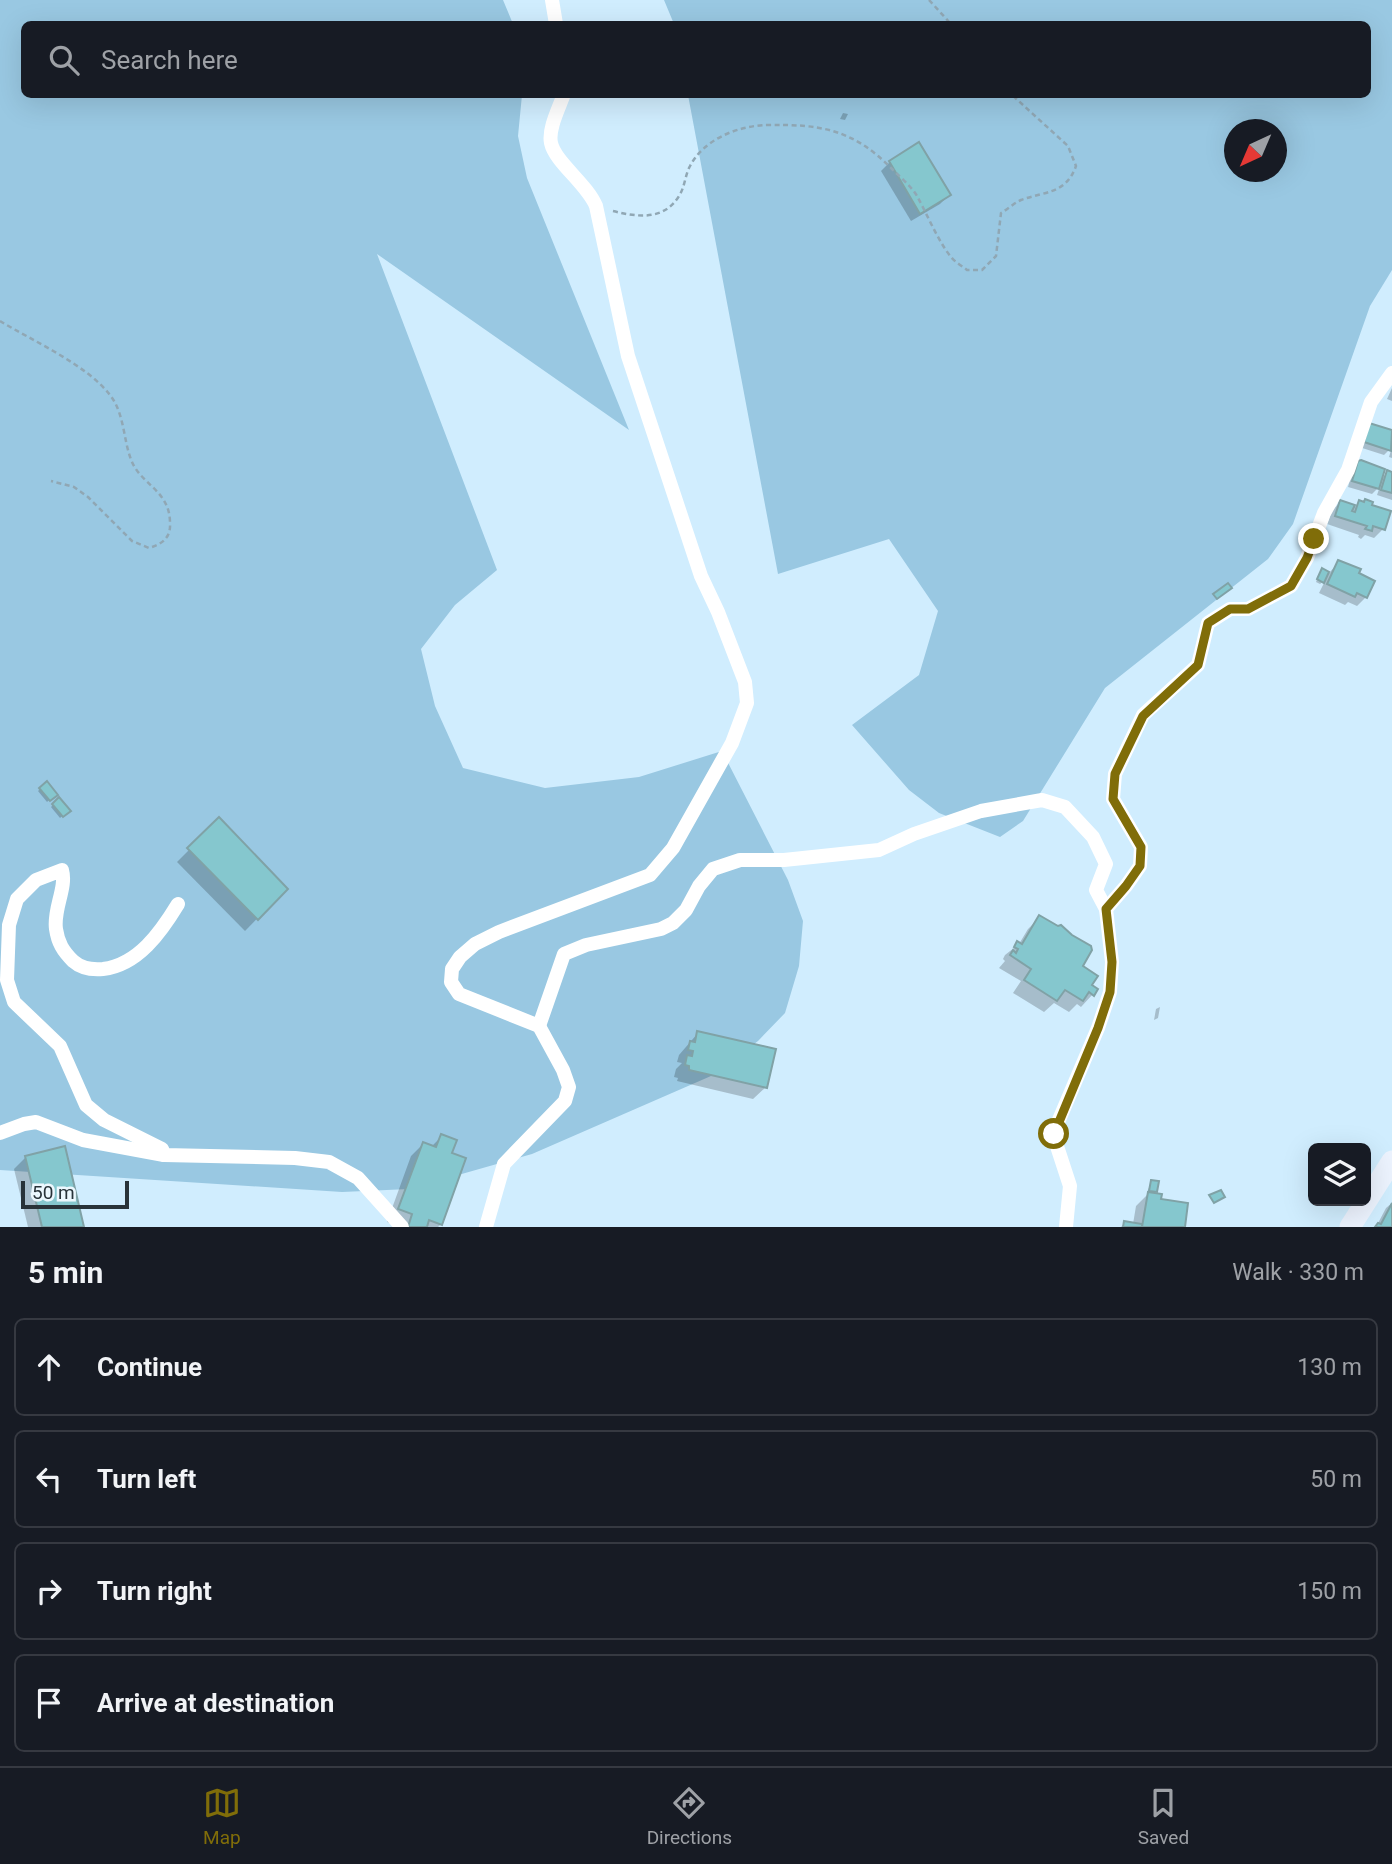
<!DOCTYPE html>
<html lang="en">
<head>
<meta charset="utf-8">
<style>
	:root { --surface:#171b24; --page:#242831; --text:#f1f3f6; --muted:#9ea1a6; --line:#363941; --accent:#806d09 }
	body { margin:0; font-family:Roboto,sans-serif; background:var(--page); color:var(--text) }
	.controls { position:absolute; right:21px; bottom:21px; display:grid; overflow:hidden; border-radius:10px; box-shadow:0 7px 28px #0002 }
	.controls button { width:63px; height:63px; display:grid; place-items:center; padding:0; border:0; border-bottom:2px solid var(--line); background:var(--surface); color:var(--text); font:35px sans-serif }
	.compass { position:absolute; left:1224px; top:119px; width:63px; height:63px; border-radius:50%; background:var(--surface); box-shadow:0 7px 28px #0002; rotate:224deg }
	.scale { position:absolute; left:21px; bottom:18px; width:108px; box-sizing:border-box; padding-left:7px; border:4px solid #283339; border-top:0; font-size:19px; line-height:24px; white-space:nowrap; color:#283339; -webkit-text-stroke:5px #ecf8fe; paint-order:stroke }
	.stop { position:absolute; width:21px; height:21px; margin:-16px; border:5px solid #806d09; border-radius:50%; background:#fff }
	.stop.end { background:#806d09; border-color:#fff; box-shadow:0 2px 7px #0008 }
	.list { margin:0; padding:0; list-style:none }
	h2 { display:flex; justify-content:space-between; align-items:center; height:91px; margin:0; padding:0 28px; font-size:30px }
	h2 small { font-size:23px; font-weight:400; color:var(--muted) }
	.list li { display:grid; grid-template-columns:46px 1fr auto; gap:21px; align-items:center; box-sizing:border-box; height:98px; margin:0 14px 14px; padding:0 14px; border:2px solid var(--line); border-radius:10px }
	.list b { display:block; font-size:26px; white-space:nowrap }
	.list em { font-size:23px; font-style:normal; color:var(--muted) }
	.icon { flex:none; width:38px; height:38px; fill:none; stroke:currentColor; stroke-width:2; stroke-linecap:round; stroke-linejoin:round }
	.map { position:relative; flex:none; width:1392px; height:1227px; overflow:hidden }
	.search { position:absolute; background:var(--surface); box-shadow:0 7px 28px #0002; left:21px; right:21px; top:21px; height:77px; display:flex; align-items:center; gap:18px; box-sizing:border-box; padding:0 24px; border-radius:10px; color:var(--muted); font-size:26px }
	.sheet { height:539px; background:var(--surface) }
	nav { display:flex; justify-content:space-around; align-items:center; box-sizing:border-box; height:98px; border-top:2px solid var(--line); background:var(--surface); font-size:19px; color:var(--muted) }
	nav a { display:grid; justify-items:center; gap:4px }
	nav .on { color:var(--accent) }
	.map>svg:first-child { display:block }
</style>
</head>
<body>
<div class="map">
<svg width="1392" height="1227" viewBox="0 0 1392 1227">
	<rect width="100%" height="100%" fill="#d0edfe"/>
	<g fill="#99c8e2" fill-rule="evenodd">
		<polygon points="0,0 503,0 513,24 24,24 24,94 522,95 518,136 527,178 629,430 377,254 497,570 455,605 421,649 435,706 463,768 545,788 639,777 722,751 788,880 803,921 799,966 785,1013 758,1041 711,1076 532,1154 409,1189 342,1192 0,1170"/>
		<path d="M664,0H1392V270L1370,306L1293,524L1268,559L1105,688L1023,821L1000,837L939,813L909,790L852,725L919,675L938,611L889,539L778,574L688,95L1368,94V24H674ZM1234,130H1276V172H1234Z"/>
	</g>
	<g fill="#0003">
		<polygon points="843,113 848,114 845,120 840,119"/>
		<polygon points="890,162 949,195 940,204 911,221 881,171"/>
		<polygon points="1392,388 1392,401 1387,399"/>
		<polygon points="1370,425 1392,432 1392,458 1389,457 1392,447 1384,455 1359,447"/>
		<polygon points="1353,469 1380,480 1388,472 1392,473 1392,500 1377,495 1380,486 1372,494 1348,487"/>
		<polygon points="1340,502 1355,507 1359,502 1383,529 1374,538 1365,535 1361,539 1358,537 1359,535 1327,524 1332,511"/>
		<polygon points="1339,562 1357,574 1366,597 1357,606 1348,602 1345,605 1319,593 1326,579 1320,584 1316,582 1320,572 1323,570 1329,573"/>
		<polygon points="46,784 55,795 47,802 38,791"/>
		<polygon points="59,799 68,811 60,818 51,807"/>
		<polygon points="219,820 286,889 245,931 177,862"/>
		<polygon points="1040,917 1080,967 1093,994 1081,1007 1077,1004 1069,1012 1054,1003 1044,1012 1013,993 1021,981 999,968 1005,961 1003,959 1005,955 1019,944 1028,929"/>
		<polygon points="1160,1007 1158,1018 1154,1020 1156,1009"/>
		<polygon points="698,1033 766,1087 753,1099 677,1081 678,1078 674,1077 676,1069 682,1063 677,1062 679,1055"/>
		<polygon points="442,1136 450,1154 441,1224 438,1227 401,1227 387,1222 411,1156 423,1144 431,1147"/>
		<polygon points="26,1157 83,1227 28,1227 14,1169"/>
		<polygon points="1151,1182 1155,1191 1152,1194 1183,1227 1121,1227 1125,1223 1133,1224 1136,1206 1149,1193 1147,1193"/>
		<polygon points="1392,1203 1392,1227 1376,1227 1386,1208"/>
	</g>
	<g fill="#85c7ce" stroke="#80a2a6" stroke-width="2">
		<polygon points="919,142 951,195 920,214 889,161"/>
		<polygon points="1369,423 1392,430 1391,451 1364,442"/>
		<polygon points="1361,460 1385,469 1379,489 1352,481 1358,461"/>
		<polygon points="1387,470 1392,472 1392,493 1381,490"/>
		<polygon points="1365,499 1373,502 1372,505 1391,511 1385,530 1373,526 1372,531 1365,529 1367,526 1335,516 1340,500 1355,505 1352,511 1355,512 1359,500 1364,502"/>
		<polygon points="1338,560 1361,569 1359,573 1375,581 1367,598 1357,593 1355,597 1327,584"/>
		<polygon points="1322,568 1329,572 1324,583 1317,579"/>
		<polygon points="1228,583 1232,588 1217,599 1213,594"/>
		<polygon points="47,781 58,795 50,801 39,788"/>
		<polygon points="59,797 71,811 63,817 52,804"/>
		<polygon points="219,817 288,889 258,920 187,848"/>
		<polygon points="1039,915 1058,926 1061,925 1072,935 1091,946 1092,950 1083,966 1098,976 1092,985 1098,989 1094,996 1089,992 1083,1001 1065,990 1057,1001 1024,980 1031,969 1010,955 1013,950 1016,953 1018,949 1014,947 1017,941 1022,944"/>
		<polygon points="697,1031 776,1049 767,1088 689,1070 689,1066 685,1065 687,1055 692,1056 693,1051 688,1050 690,1041 695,1042"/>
		<polygon points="441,1134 457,1140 452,1153 466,1158 442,1225 429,1220 427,1227 408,1227 412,1214 398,1209 423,1142 436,1147"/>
		<polygon points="65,1146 84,1227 42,1227 25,1156"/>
		<polygon points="1151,1180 1159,1181 1157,1192 1149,1191"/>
		<polygon points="1221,1190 1225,1197 1214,1203 1209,1195"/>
		<polygon points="1148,1192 1162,1194 1161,1199 1188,1203 1185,1227 1142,1227"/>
		<polygon points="1392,1203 1392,1227 1375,1227 1378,1223 1381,1224"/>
		<polygon points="1124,1221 1142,1224 1142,1227 1123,1227"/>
	</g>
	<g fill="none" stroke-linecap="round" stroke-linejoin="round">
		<g stroke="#90a7b4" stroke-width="2.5" stroke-dasharray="5 3.5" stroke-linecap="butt">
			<polyline points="929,0 951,24"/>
			<path d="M613,211C637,217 664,221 679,196C685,187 685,175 690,166C704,139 738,126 766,125C820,124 853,129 892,169C900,177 911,186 917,196C927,214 938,241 951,257C955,262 962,266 967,270H982L996,256L1001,213C1008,209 1014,203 1021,200C1046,191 1066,194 1076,166L1068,146L1011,94"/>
			<path d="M0,321C33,341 87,365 110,395C125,414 123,441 132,462C142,485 170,491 170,523C171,538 162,544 149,548L132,541L88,497L74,487L51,481"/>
		</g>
		<g stroke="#fff" stroke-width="14">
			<polyline points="552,0 556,24"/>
			<polyline points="1106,909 1126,886 1140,866 1141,847 1113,799 1115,774 1143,715 1198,665 1208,623 1230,609 1248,609 1291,586 1307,558 1324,513 1348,470 1371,402 1392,373"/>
			<polyline points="539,1026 564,954 586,945 661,929 673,923 686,910 699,886 713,869 740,860 784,860 879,850 914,834 981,811 1042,800 1065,807 1093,837 1106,864 1096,890 1106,909 1112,962 1110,992 1098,1028 1053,1134 1070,1186 1066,1227"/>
			<polyline points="0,1133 24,1124 36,1122 83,1140 164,1155 295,1158 329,1162 358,1178 402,1227"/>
			<path d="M164,1155L162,1149L104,1120L86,1105L60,1046L14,1002L7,980L9,925L17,899L36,880L62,870C67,888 53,909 56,929C58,943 63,951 73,961C82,969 92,970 103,969C138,965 161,932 178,904"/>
			<path d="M486,1227L504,1164L565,1101L569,1087L563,1070L539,1026L459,994L451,982L452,969L460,957L475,944L499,932L650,875L673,848L732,743L747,703L745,682L718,612L701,576L628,356L596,206C587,184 555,162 551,143C548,129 559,108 564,94"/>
		</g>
		<polyline stroke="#ecf3fe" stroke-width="21" points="1350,1227 1392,1161"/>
	</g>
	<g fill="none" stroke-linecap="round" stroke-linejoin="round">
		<polyline stroke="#806d09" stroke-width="9" points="1054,1134 1098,1028 1110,992 1112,962 1106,909 1126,886 1140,866 1141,847 1113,799 1115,774 1143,716 1198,665 1208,623 1230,609 1248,609 1291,586 1307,558 1314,539"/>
	</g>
</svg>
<div class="controls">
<button><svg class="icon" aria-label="layers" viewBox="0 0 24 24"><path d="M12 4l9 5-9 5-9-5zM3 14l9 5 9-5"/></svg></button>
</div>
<svg class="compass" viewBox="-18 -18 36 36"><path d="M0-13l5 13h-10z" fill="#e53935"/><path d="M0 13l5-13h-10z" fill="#9ea1a6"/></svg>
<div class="scale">50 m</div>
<div class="stop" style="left:1054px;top:1134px"></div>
<div class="stop end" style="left:1314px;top:539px"></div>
<div class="search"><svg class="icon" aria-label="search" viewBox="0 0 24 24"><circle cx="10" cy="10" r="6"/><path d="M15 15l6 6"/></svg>Search here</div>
</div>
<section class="sheet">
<h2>5 min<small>Walk · 330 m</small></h2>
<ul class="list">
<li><svg class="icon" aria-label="ahead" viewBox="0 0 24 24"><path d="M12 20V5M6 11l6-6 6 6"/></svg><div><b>Continue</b></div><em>130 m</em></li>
<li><svg class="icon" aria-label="left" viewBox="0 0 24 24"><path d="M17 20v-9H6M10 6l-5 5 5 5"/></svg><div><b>Turn left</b></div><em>50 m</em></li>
<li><svg class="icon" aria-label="right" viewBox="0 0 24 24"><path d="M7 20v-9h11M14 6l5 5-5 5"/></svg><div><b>Turn right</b></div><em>150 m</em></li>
<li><svg class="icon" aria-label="arrive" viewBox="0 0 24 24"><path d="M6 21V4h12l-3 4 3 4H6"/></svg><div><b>Arrive at destination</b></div></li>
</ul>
</section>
<nav>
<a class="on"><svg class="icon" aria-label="map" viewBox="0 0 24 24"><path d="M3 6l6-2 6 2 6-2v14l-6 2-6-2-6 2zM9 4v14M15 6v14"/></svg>Map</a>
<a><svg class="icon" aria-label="directions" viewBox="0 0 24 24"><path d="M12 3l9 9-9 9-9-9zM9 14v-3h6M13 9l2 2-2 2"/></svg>Directions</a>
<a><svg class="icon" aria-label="saved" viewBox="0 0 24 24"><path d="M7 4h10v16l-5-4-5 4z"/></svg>Saved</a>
</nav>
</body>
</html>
